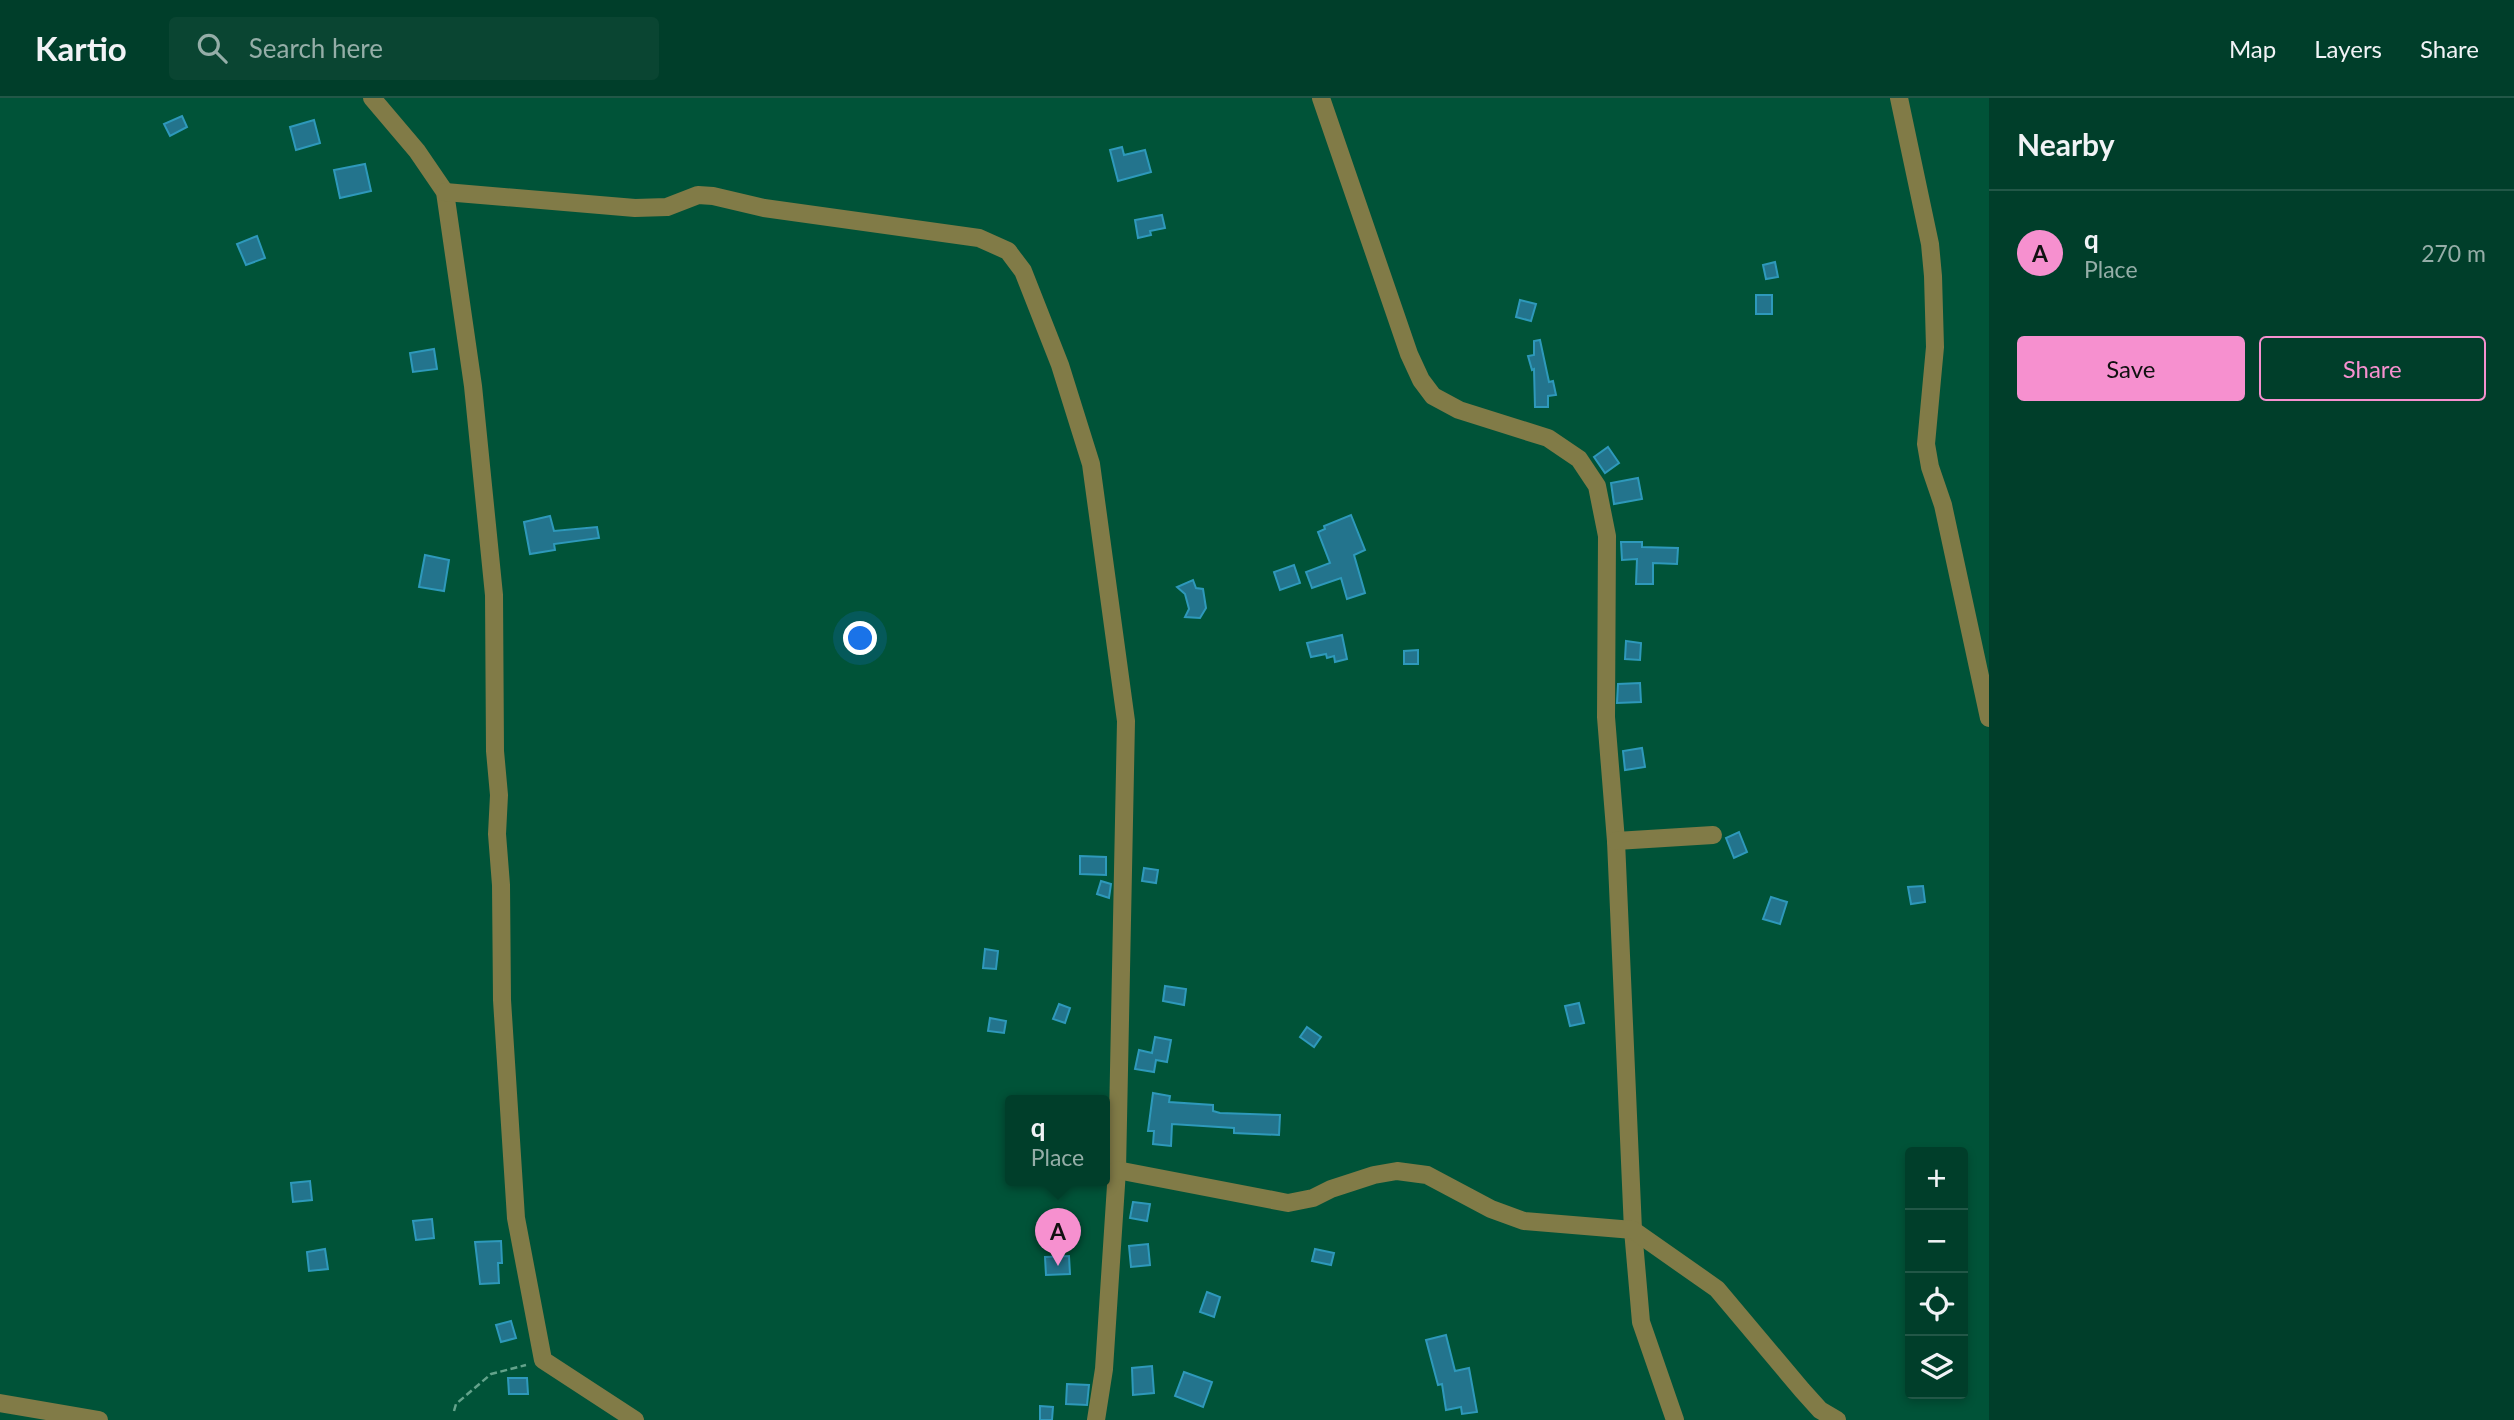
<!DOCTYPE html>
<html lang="en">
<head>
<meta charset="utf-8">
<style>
	:root { --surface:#003e2a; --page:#0a4532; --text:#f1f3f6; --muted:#95aea8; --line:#225747; --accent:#f690cf }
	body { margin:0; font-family:Lato,sans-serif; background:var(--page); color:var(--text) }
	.controls { position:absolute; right:21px; bottom:21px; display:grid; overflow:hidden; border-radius:7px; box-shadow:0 4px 10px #0003 }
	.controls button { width:63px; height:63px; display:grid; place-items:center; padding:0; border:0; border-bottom:2px solid var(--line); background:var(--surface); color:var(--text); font:35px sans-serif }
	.you { position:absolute; left:861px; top:541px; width:24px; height:24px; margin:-18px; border:5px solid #fff; border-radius:50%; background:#1a73e8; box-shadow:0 0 0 10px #1a73e833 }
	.badge { display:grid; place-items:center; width:46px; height:46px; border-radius:50%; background:var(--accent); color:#111; font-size:23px; font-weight:700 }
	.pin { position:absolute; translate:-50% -58px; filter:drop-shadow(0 2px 4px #0008) }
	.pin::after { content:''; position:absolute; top:37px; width:24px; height:21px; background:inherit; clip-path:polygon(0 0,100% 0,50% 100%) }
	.popup { position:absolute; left:1005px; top:997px; width:105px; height:91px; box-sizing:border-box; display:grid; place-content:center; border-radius:7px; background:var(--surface); filter:drop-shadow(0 2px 5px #0005); font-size:23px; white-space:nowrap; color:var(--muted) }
	.popup b { font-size:26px; color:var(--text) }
	.popup::after { content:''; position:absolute; left:50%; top:100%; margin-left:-14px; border:14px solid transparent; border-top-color:var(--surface) }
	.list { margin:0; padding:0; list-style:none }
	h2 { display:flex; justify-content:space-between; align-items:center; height:91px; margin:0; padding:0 28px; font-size:30px }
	h2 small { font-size:23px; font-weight:400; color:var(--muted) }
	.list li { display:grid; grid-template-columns:46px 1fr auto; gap:21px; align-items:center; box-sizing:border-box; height:126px; padding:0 28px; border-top:2px solid var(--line) }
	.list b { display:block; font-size:26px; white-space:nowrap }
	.list p { margin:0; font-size:23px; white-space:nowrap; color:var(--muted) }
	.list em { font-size:23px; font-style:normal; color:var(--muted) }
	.actions { display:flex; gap:14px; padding:21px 28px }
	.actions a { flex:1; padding:16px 0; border:2px solid var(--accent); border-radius:7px; text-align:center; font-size:24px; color:var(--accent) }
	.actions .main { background:var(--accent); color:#111 }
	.icon { flex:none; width:38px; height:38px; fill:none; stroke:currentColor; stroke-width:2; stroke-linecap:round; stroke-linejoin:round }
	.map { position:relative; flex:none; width:1989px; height:1322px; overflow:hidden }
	header { display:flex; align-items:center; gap:42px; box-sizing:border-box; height:98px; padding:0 35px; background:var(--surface); border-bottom:2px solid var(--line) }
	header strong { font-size:33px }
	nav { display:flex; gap:38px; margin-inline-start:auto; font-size:24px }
	.search { width:490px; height:63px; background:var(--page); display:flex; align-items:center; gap:18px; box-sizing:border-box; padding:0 24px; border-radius:7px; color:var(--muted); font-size:26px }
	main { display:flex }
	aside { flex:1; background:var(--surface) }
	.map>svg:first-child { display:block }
</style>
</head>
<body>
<header>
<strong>Kartio</strong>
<div class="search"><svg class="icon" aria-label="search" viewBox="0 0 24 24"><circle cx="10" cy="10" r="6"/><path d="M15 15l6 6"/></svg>Search here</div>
<nav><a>Map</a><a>Layers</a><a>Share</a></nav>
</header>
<main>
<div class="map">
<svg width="1989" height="1322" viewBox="0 0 1989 1322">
	<rect width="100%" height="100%" fill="#005338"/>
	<g fill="#23748d" stroke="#2e99bb" stroke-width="2">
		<polygon points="182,18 187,29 170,38 164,26"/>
		<polygon points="314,22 320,45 296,52 290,29"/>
		<polygon points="1122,49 1124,57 1145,52 1151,74 1118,83 1110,52"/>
		<polygon points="365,66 371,93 340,100 334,72"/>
		<polygon points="1162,117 1165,130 1150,133 1151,137 1138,140 1135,122"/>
		<polygon points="257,138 265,160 246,167 237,146"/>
		<polygon points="1775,164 1778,179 1766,181 1763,167"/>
		<rect x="1756" y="197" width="16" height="19"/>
		<polygon points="1520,202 1536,206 1531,223 1516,219"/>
		<polygon points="1540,242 1549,284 1553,283 1556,297 1548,298 1548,309 1535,309 1534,271 1532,272 1528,258 1534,257 1534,243"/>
		<polygon points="434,251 437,271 413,274 410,255"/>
		<polygon points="1608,349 1619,365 1605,375 1594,359"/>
		<polygon points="1638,380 1642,401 1614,406 1611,385"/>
		<polygon points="1351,417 1365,452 1354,457 1365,495 1347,501 1341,480 1312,490 1306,474 1330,465 1318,434 1325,431 1324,428"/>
		<polygon points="550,418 554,433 597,429 599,440 554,446 555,452 530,456 524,424"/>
		<polygon points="1621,444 1642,444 1642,449 1678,450 1677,466 1653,465 1653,486 1636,486 1637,461 1622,462"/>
		<polygon points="425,457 449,462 444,493 419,489"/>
		<polygon points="1294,467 1300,485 1280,492 1274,474"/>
		<polygon points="1193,482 1196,490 1203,491 1206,510 1200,520 1185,519 1189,511 1185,496 1177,489"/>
		<polygon points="1342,537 1347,561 1335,564 1334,558 1327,560 1326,556 1311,559 1307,545"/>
		<polygon points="1626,543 1641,545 1640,562 1625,561"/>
		<polygon points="1418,552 1418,566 1404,566 1404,553"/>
		<polygon points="1640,585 1641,604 1617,605 1618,586"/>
		<polygon points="1642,650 1645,669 1625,672 1623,653"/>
		<polygon points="1739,734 1747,754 1734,760 1726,740"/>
		<polygon points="1080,758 1106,759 1106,777 1080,776"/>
		<polygon points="1144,770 1158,772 1156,785 1142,783"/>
		<polygon points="1101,783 1111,786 1109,800 1097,796"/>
		<polygon points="1923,788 1925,804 1911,806 1908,789"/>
		<polygon points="1771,799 1787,804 1780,826 1763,821"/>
		<polygon points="985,851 998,853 996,871 983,870"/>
		<polygon points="1165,888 1186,891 1184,907 1163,903"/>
		<polygon points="1579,905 1584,925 1570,928 1565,908"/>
		<polygon points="1059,906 1070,910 1065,925 1053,921"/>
		<polygon points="990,920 1006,923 1004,935 988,933"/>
		<polygon points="1307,929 1321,939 1314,949 1300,939"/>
		<polygon points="1155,939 1171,942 1167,964 1156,962 1154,974 1135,971 1139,952 1152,955"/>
		<polygon points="1153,995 1170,998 1169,1004 1213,1007 1213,1013 1220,1015 1280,1017 1279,1037 1234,1035 1234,1030 1172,1026 1171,1048 1153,1046 1154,1033 1148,1033"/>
		<polygon points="310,1083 312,1102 293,1104 291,1085"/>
		<polygon points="1133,1104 1150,1106 1147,1123 1130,1120"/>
		<polygon points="432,1121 434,1140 416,1142 413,1123"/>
		<polygon points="501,1143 502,1165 498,1165 499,1185 480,1186 475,1144"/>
		<polygon points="1148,1146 1150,1167 1131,1169 1129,1148"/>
		<polygon points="325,1151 328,1171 309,1173 307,1154"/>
		<polygon points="1315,1151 1334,1155 1331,1167 1312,1163"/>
		<polygon points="1069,1158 1070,1176 1046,1177 1045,1159"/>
		<polygon points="1207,1194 1220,1199 1214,1219 1200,1214"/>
		<polygon points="511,1223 516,1240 501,1244 496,1227"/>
		<polygon points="1446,1237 1455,1273 1469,1270 1477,1314 1462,1316 1461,1309 1446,1312 1442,1286 1438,1287 1426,1242"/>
		<polygon points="1152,1268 1154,1295 1133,1297 1132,1270"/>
		<polygon points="1184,1274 1212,1284 1203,1309 1175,1298"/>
		<polygon points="508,1280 527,1280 528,1296 509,1296"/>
		<polygon points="1067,1286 1089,1287 1087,1307 1066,1306"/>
		<polygon points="1040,1308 1053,1309 1052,1322 1040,1322"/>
	</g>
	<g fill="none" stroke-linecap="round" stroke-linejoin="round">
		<polyline stroke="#63a38b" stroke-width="2.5" stroke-dasharray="7 3.5" stroke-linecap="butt" points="454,1313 456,1306 491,1276 526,1267"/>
		<g stroke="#817b47" stroke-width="18">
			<polyline points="372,0 417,53 445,94 473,288 494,497 495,653 499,697 497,736 501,787 502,902 516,1120 543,1262 635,1322"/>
			<polyline points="1321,0 1409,256 1421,282 1433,298 1459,312 1548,340 1579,361 1597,388 1607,438 1606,619 1616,743 1633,1132 1641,1224 1675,1322"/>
			<polyline points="1899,0 1930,146 1933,178 1935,249 1926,346 1930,369 1943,407 1989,620"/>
			<polyline points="445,94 635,110 667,109 698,97 713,98 764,110 979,140 1008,153 1023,173 1060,267 1091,366 1126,623 1117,1072 1104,1271 1096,1322"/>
			<polyline points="1616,743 1713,737"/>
			<polyline points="1117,1072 1288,1105 1313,1100 1331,1091 1374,1077 1397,1073 1427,1077 1491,1111 1524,1123 1633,1132 1717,1191 1802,1292 1820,1312 1837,1322"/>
			<polyline points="0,1305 99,1322"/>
		</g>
	</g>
</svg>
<div class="controls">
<button>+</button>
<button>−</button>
<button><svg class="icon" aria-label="locate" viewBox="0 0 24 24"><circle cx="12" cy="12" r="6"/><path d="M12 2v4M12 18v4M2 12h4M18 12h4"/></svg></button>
<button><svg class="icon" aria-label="layers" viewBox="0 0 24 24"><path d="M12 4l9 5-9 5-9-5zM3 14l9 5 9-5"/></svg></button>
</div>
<div class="you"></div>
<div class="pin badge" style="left:1058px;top:1168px">A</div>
<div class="popup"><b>q</b>Place</div>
</div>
<aside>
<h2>Nearby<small></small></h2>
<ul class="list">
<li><span class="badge">A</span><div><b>q</b><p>Place</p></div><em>270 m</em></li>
</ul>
<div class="actions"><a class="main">Save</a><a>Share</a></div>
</aside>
</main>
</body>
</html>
